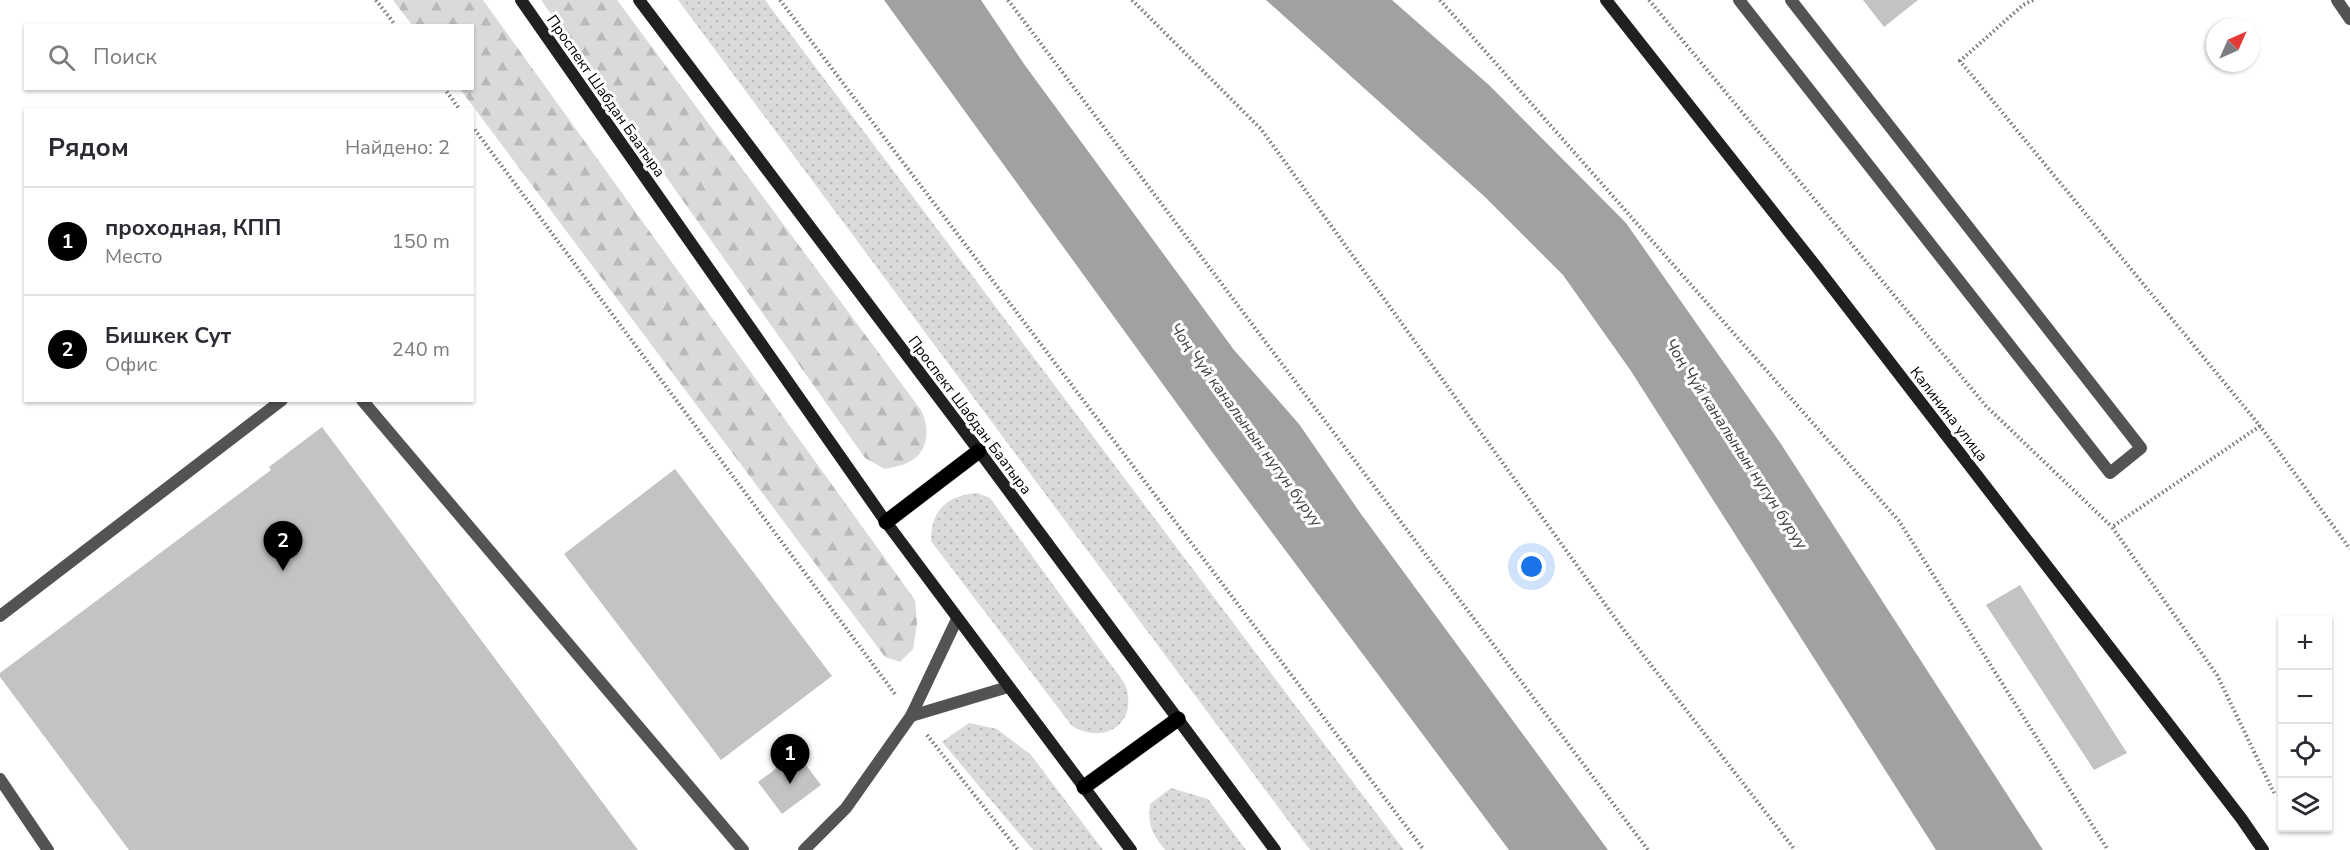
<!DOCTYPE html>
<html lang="ru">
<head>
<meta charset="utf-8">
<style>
	:root { --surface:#fff; --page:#f7f7f7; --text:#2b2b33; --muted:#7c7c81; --line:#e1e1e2; --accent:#000 }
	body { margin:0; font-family:"Nunito Sans",sans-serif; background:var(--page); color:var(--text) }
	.controls { position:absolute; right:18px; bottom:18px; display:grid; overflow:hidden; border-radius:0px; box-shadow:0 2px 4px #0004 }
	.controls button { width:54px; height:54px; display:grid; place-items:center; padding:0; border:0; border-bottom:2px solid var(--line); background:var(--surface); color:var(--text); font:30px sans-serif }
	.compass { position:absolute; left:2206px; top:18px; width:54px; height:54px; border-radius:50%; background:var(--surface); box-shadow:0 2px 4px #0004; rotate:45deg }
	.you { position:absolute; left:1532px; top:567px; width:21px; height:21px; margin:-15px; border:4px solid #fff; border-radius:50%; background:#1a73e8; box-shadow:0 0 0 9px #1a73e833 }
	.badge { display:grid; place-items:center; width:39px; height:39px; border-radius:50%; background:var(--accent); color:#fff; font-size:20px; font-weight:700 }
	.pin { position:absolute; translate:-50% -50px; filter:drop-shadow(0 2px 3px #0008) }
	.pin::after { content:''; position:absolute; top:32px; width:21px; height:18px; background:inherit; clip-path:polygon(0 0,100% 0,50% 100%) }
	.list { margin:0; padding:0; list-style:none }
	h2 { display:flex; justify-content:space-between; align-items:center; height:78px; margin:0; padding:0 24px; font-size:26px }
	h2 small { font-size:20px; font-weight:400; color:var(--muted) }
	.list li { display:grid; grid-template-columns:39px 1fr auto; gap:18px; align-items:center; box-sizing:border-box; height:108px; padding:0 24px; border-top:2px solid var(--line) }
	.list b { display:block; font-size:22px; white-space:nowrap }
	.list p { margin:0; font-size:20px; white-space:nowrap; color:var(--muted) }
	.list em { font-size:20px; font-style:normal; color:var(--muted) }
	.icon { flex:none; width:33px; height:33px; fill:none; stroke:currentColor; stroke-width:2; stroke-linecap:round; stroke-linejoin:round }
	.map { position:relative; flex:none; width:2350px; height:850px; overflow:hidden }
	.search { position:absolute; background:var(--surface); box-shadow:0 2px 4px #0004; left:24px; top:24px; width:450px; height:66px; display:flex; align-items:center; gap:15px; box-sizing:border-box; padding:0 21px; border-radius:0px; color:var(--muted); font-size:22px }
	.panel { position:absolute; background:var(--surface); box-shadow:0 2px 4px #0004; left:24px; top:108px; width:450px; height:294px; border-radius:0px }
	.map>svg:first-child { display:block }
</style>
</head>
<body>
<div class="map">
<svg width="2350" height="850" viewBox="0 0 2350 850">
	<defs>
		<pattern id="grass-dots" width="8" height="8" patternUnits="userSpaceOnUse" patternTransform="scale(1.5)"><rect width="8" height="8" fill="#dadada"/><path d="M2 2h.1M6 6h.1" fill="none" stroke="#b9b9b9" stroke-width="1.8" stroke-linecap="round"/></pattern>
		<pattern id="forest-firs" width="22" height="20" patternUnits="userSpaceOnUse" patternTransform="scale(1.5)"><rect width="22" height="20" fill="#dadada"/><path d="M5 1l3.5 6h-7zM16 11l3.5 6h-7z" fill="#b9b9b9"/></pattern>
	</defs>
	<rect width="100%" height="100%" fill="#fff"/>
	<g fill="url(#grass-dots)">
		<polygon points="678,0 765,0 1404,850 1310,850"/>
		<path d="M977,493L990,498L1125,684C1139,722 1106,746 1072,726L931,541C931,509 947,496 977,493Z"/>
		<polygon points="969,723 997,729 1031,755 1103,850 1033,850 942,742"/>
		<path d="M1171,788L1208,799L1246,850H1165C1151,832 1148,826 1150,804Z"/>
	</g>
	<g fill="url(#forest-firs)">
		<polygon points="393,0 483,0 915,600 917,624 913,649 900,662 885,657 460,89 472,88 472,26 412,25"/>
		<path d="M541,0H617L921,410C930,427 929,453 909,462C902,466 893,467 885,469L865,458Z"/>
	</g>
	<g fill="#a1a1a1">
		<polygon points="884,0 981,0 1024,64 1234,350 1299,424 1361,514 1608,850 1509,850 1215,456"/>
		<polygon points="1266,0 1392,0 1489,85 1626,223 1781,444 2043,850 1936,850 1631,371 1563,275 1484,196"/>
	</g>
	<g fill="#c3c3c3">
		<polygon points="1863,0 1918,0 1884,27"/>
		<polygon points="322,427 638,850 129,850 0,677 0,673 271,470 269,467"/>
		<polygon points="675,469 832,676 721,760 564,554"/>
		<polygon points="2020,585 2127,753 2094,770 1986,605"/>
		<polygon points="797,753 821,785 782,814 758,782"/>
	</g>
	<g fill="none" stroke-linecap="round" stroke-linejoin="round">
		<g stroke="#dbdbdb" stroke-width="16">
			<g id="primary">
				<polyline points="886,522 979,451"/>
				<polyline points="1084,787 1178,719"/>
			</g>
		</g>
		<g stroke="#757575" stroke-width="4" stroke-dasharray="1.5 3" stroke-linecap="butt">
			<polyline points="376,0 396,26"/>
			<polyline points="780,0 1424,850"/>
			<polyline points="1008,0 1648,850"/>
			<polyline points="1132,0 1261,129 1623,629 1795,850"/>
			<polyline points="1440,0 1899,521 2108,850"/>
			<polyline points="1649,0 1986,406 2112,527"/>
			<polyline points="2033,0 2023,5 1960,61 2260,426 2350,549"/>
			<polyline points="444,88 460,110"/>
			<polyline points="472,126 895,694"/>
			<polyline points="2260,426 2112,527 2217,675 2274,793"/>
			<polyline points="927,735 1018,850"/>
		</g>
		<g stroke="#535353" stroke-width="12">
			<polyline points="1739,0 2110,473 2141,448 1791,0"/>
			<polyline points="362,400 743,850"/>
			<polyline points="0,616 282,400"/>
			<polyline points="911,716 1008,687"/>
			<polyline points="0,779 48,850"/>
			<polyline points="804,850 846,808 911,716 957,619"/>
		</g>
		<polyline stroke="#535353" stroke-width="12" points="2337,0 2350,19"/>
		<g stroke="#202020" stroke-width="12">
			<polyline points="521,0 886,522 1131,850"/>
			<polyline points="639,0 979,451 1275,850"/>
			<polyline points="1606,0 1815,265 2241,818 2263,850"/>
		</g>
		<use href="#primary" stroke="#000" stroke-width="15"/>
	</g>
	<g text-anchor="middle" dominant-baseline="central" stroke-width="6" stroke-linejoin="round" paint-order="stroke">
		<g font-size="15" fill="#000" stroke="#fff">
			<text transform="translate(606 96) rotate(55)">Проспект Шабдан Баатыра</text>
			<text transform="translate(1949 414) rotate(52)">Калинина улица</text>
			<text transform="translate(970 415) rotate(53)">Проспект Шабдан Баатыра</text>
		</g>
		<g font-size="16" font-style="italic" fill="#424242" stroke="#fff">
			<text transform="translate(1246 425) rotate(54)">Чоң Чүй каналынын нугун буруу</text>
			<text transform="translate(1736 444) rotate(57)">Чоң Чүй каналынын нугун буруу</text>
		</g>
	</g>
</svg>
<div class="controls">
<button>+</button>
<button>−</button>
<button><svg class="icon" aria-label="locate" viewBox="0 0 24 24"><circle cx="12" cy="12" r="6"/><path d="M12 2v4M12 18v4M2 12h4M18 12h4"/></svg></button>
<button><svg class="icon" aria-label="layers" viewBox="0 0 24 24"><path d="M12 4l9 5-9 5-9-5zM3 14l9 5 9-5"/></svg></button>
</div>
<svg class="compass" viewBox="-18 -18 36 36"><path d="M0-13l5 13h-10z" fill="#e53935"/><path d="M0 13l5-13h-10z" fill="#7c7c81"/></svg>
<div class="you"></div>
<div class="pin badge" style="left:790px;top:784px">1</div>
<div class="pin badge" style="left:283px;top:571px">2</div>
<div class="search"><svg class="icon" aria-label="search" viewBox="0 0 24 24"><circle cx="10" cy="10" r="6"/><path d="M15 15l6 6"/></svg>Поиск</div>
<section class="panel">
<h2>Рядом<small>Найдено: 2</small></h2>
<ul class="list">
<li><span class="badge">1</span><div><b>проходная, КПП</b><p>Место</p></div><em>150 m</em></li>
<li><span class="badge">2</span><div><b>Бишкек Сут</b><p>Офис</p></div><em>240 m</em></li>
</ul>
</section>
</div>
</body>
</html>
